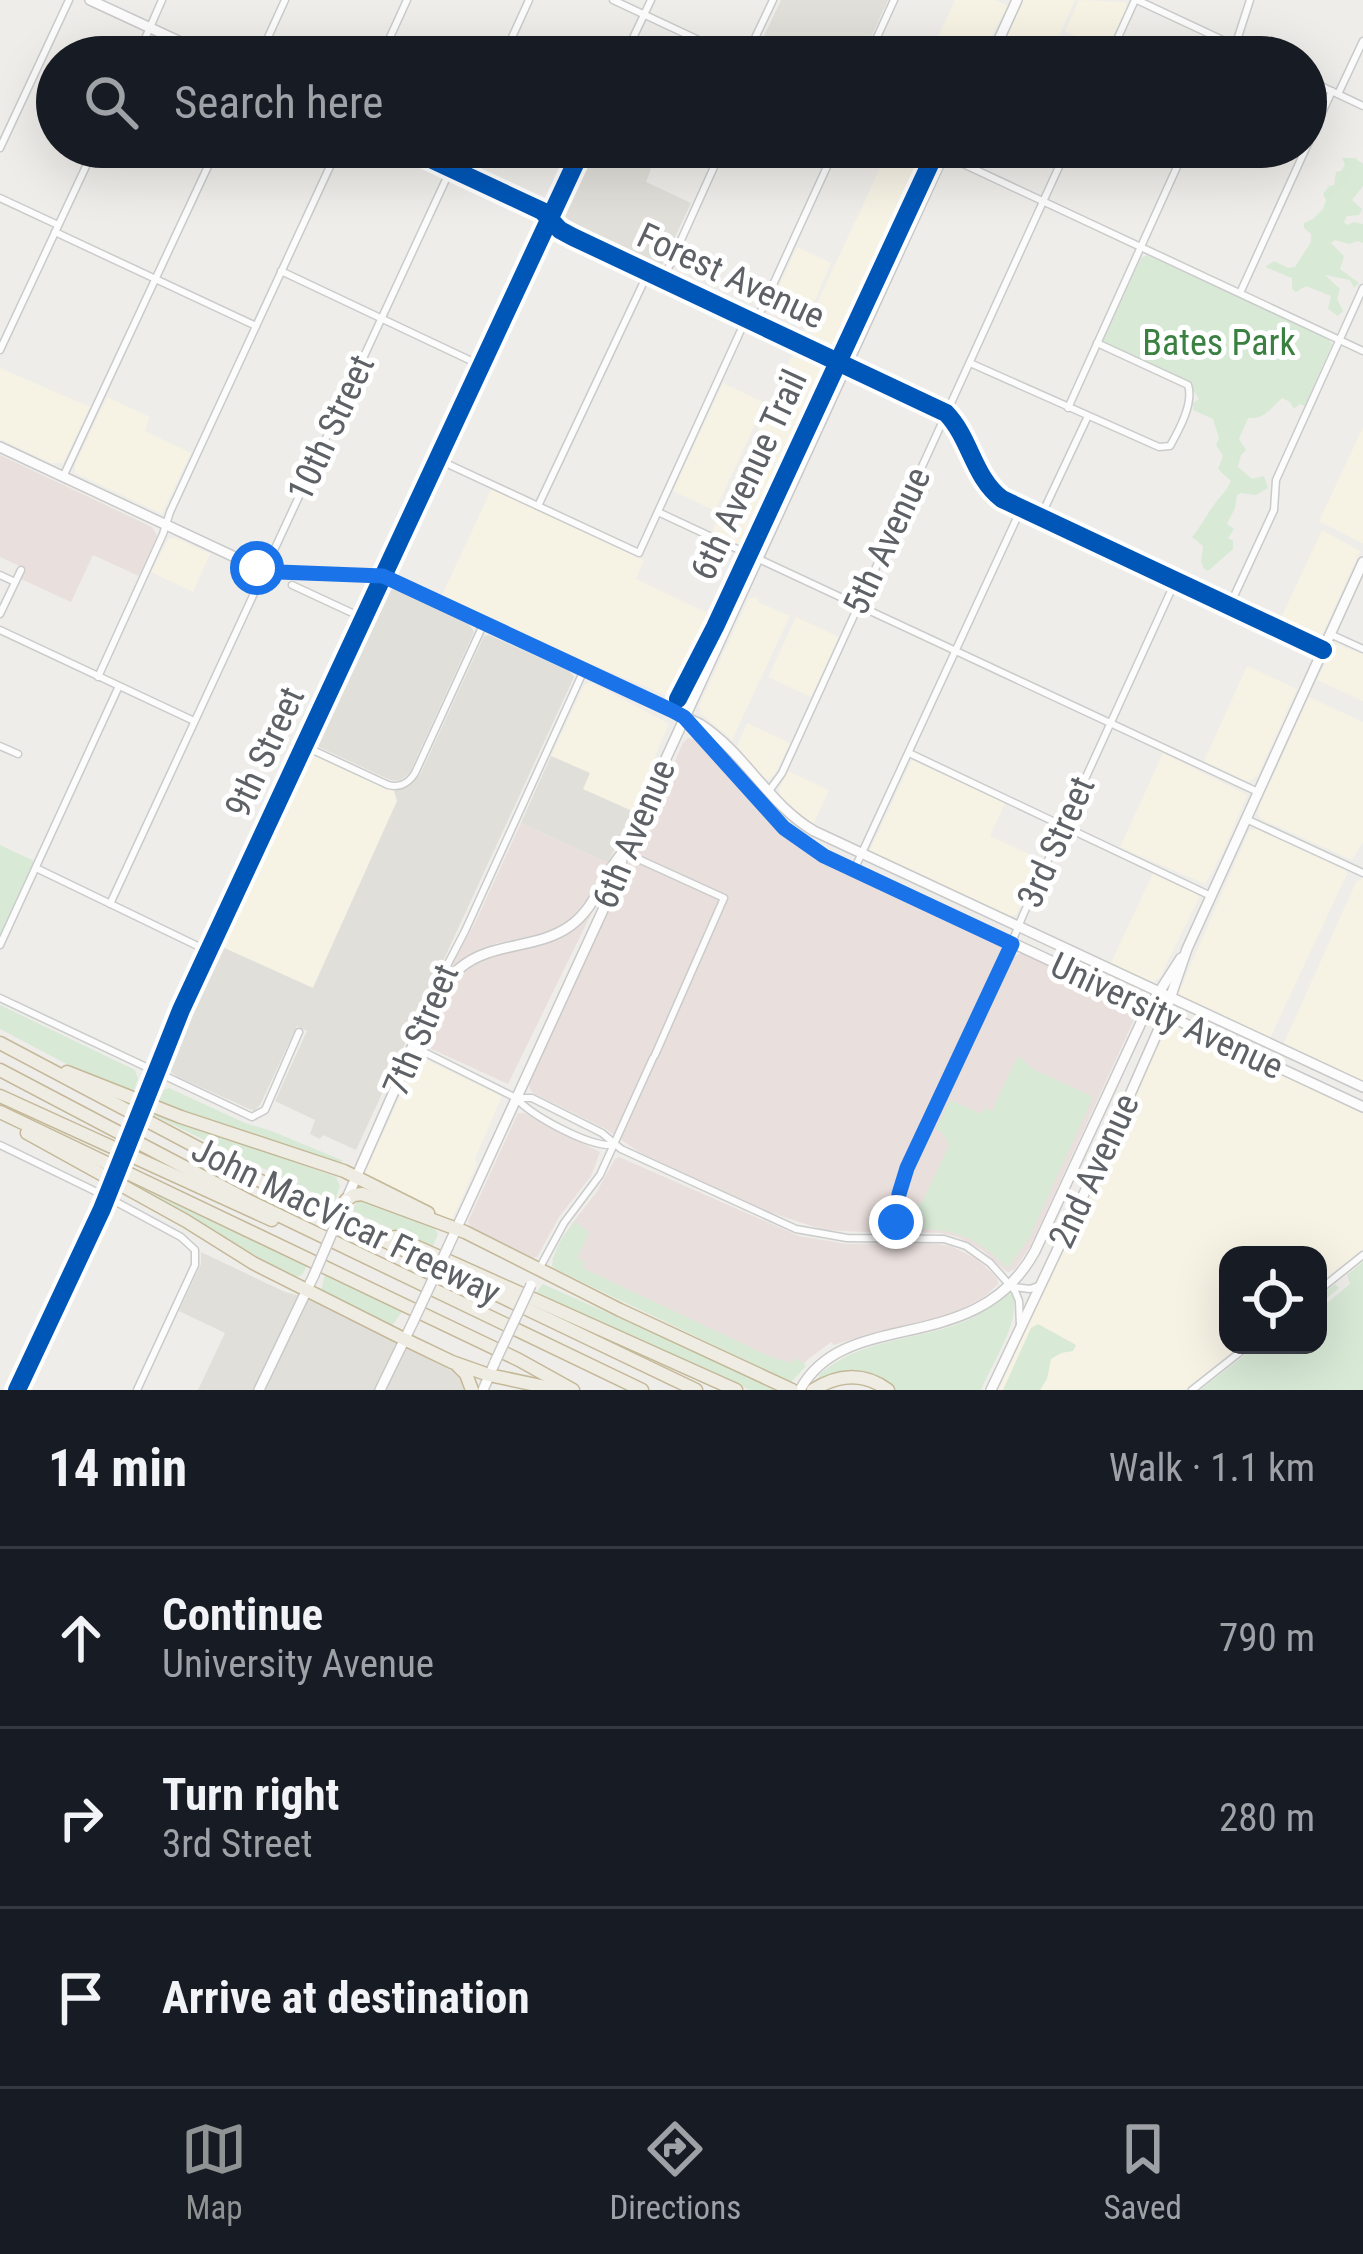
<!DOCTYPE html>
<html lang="en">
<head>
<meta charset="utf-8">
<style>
	:root { --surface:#171b24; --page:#242831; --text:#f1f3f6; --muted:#9ea1a6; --line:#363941; --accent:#909394 }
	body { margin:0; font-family:"Roboto Condensed",sans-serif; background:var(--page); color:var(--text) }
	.controls { position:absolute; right:36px; bottom:36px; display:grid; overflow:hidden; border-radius:24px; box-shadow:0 12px 48px #0002 }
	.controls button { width:108px; height:108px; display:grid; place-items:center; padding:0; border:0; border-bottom:3px solid var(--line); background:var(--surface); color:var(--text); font:60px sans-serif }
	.stop { position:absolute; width:36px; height:36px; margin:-27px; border:9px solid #1a73e8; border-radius:50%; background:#fff }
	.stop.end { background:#1a73e8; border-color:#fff; box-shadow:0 3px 12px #0008 }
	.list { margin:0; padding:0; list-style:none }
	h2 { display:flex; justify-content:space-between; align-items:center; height:156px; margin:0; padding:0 48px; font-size:51px }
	h2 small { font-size:39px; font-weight:400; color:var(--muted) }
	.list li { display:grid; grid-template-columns:78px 1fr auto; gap:36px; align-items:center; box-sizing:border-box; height:180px; padding:0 48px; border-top:3px solid var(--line) }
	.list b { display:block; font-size:45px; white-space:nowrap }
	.list p { margin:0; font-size:39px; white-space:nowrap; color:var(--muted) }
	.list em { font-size:39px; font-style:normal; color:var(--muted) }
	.icon { flex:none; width:66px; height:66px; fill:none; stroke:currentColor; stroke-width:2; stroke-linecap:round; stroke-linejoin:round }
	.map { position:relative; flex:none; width:1363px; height:1390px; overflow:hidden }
	.search { position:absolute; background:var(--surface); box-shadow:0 12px 48px #0002; left:36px; right:36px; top:36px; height:132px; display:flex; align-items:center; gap:30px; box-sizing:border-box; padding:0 42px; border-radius:66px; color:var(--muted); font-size:45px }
	.sheet { height:696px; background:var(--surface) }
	nav { display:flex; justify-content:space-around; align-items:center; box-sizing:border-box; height:168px; border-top:3px solid var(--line); background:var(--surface); font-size:33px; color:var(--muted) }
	nav a { display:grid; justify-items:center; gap:6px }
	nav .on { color:var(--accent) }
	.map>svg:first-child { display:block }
</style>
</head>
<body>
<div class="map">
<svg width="1363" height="1390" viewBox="0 0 1363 1390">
	<rect width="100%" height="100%" fill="#eeede9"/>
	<g fill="#f6f2e4">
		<polygon points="955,0 995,0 1008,6 980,57 947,57 932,50"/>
		<polygon points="1023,0 1075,0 1050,57 1006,39"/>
		<polygon points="1079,0 1126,2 1127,9 1108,51 1065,31"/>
		<polygon points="890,147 917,147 930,153 933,159 843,354 836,357 832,352 810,341 804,342 802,335"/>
		<polygon points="797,247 831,263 814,303 779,286"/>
		<polygon points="798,349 831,364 835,371 753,548 749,549 713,532 714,527 789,361"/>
		<polygon points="0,368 90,407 63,463 51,463 0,439"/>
		<polygon points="723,383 765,403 715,511 673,491"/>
		<polygon points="107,397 150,417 145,431 191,453 162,514 75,473 75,465"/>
		<polygon points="1363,427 1363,543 1362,543 1319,521"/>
		<polygon points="492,488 644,560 636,579 720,619 684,695 672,698 577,658 442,595"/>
		<polygon points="1322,530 1360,551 1323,633 1315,640 1278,624"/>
		<polygon points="169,538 178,539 210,554 193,592 151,572"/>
		<polygon points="754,597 758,599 758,602 790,616 732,740 701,714 699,706 749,598"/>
		<polygon points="796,617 839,637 811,697 768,677"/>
		<polygon points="1335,644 1363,654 1363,701 1317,680"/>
		<polygon points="1247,666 1297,689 1258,775 1249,782 1204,761"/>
		<polygon points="591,682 669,724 632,811 583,789 589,773 551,756 584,685"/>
		<polygon points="1309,697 1363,722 1363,842 1352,860 1261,819 1258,815 1259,807"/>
		<polygon points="747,723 790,743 775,774 768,780 762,779 737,746"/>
		<polygon points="1163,753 1247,795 1222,854 1205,884 1120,847"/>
		<polygon points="312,755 394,791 397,801 312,989 220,946 308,758"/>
		<polygon points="912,760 1005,803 990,836 1042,860 1016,915 1009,917 874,854 870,850"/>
		<polygon points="788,771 829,790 813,825 780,799 779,789"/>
		<polygon points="1256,829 1345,870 1347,874 1270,1038 1185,1000 1180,996 1180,990 1249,831"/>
		<polygon points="1153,873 1197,894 1199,898 1160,977 1153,982 1110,965"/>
		<polygon points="1363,878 1363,1082 1287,1047 1284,1043 1356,882"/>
		<polygon points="1173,1027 1179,1027 1363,1112 1363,1249 1318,1284 1318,1255 1228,1255 1228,1345 1241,1345 1184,1390 998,1390 1163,1034"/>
		<polygon points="418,1056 502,1096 475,1159 477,1164 451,1222 428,1206 364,1175"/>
	</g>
	<g fill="#e1dfd9">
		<polygon points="781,0 888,0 862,57 754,57"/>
		<polygon points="589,147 611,147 651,169 646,182 691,203 660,269 657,270 563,225 559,212"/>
		<polygon points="389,589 399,591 468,623 474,632 410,772 400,781 390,780 319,747 316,741 384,593"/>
		<polygon points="489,635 569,671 574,677 356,1150 323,1135 320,1139 310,1134 315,1120 275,1101 307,1031 297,1026 260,1105 254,1111 178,1077 171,1072 170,1058 220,946 313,988 397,801 394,791 410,786 420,775 484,636"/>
		<polygon points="551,756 590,773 583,789 632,811 608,863 521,823"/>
		<polygon points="201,1252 285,1292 312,1299 455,1368 463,1375 469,1390 198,1390 225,1333 179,1311 201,1264"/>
	</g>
	<g fill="#e9dfdd">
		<polygon points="0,455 152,527 157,536 139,576 93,555 71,602 21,579 26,569 0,557"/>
		<polygon points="688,738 696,739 711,752 777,828 804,849 999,943 1003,948 904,1161 894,1190 891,1226 885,1233 824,1230 760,1209 639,1152 606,1129 533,1093 530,1089 529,1083 683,743"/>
		<polygon points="521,823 608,863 596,888 585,906 561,927 541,935 497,943 480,950 457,965 444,978 475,923"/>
		<polygon points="592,912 508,1084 425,1046 423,1040 445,993 468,967 503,951 551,942 576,927"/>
		<polygon points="1021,953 1135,1007 1138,1011 1031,1245 1015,1269 1009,1272 1005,1271 982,1250 958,1237 941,1233 906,1232 901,1226 902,1214 911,1170 1012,958"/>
		<polygon points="518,1113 524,1113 600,1152 591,1176 559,1217 537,1257 532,1258 472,1228 468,1222"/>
		<polygon points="619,1157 799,1236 847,1244 930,1243 951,1246 977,1259 997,1278 998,1284 984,1297 952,1314 867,1334 834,1345 831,1342 807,1360 797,1372 552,1260 571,1225 596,1193 615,1159"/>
	</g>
	<g fill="#d8e9d6">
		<polygon points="1342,158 1355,158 1363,164 1363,186 1352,200 1362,209 1359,215 1347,216 1344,222 1347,225 1354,222 1363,224 1363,243 1358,241 1349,244 1335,240 1331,243 1344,256 1340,269 1359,283 1354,288 1350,280 1325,275 1340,289 1337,299 1343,311 1338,316 1328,309 1331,296 1306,286 1296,292 1292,289 1292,278 1265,267 1274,261 1288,268 1295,267 1311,242 1311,234 1304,228 1304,223 1313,219 1323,209 1326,200 1323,194 1329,186 1334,185 1336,172 1341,171 1345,165"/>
		<path d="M1147,255L1327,338L1332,344L1305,406L1300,404L1294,409L1290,402L1282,398C1270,409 1265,419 1248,418L1239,439L1246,450L1241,455L1238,467L1252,479L1264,476L1268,488L1256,495L1241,493L1237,495L1235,508L1227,524L1234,529L1228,538L1233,541V549L1208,571L1204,569L1201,562L1203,546L1192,537C1201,527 1206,515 1214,505C1220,496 1226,492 1231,481L1218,469L1223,456L1216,445L1219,438L1213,419L1193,410V403L1199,399L1188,382L1103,341L1141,258Z"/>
		<polygon points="0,845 34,861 0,935"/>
		<polygon points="0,1005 135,1070 138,1079 133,1093 82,1072 0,1029"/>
		<path d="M1018,1056L1033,1069L1093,1097L1028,1240L1008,1268C974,1235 954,1228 906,1229L907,1210L923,1201L949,1145L943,1133L936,1129L950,1100L981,1114L985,1108L992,1111Z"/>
		<polygon points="169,1088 245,1123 269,1130 344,1161 332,1163 158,1102 163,1090"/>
		<polygon points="154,1112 336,1177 340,1186 334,1203 153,1115"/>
		<polygon points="130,1179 308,1264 302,1275 294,1277 129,1184"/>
		<polygon points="359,1198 433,1226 438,1234 432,1248 352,1211"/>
		<path d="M576,1222L589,1233L577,1258L585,1262L583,1268L766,1355L791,1363L797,1358L806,1366L791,1382L555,1269L552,1267C553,1252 564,1231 576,1222Z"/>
		<polygon points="1363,1262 1363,1390 1200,1390 1258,1345 1318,1345 1318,1297 1335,1284 1339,1288 1325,1300 1327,1303 1350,1284 1347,1275"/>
		<polygon points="325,1273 403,1310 392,1326 321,1291"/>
		<polygon points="543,1284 780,1390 750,1390 535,1294"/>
		<path d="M1010,1293L1014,1296C1018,1327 993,1361 981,1390H896L874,1376L853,1371L842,1372L821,1379L818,1376C852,1344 900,1341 943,1329C968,1322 990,1309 1010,1293Z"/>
		<polygon points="1038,1324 1076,1345 1073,1351 1061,1353 1051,1359 1047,1379 1040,1390 1003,1390 1031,1328"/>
	</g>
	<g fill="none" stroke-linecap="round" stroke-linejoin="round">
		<g stroke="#cacbcb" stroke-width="9">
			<g id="street">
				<polyline points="613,0 735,57"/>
				<polyline points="1137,0 1259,57"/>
				<polyline points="137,57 162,0"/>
				<polyline points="259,57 285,0"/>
				<polyline points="381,57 407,0"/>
				<polyline points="503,57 529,0"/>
				<polyline points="624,57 651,0"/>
				<polyline points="746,57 773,0"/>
				<polyline points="868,57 894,0"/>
				<polyline points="1109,57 1135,0"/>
				<polyline points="1227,57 1238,37 1250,0"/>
				<polyline points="1306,79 1363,106"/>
				<polyline points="1338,94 1363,41"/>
				<polyline points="927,147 1363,351"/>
				<polyline points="0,148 69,0"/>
				<polyline points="0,198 58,225"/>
				<polyline points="55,232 256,326"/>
				<polyline points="281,271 482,366"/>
				<polyline points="663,280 723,147"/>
				<polyline points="1240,293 1332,91"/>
				<polyline points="755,324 836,147"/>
				<polyline points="0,350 95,147"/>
				<path d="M970,363L1159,447L1170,446C1179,430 1194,403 1188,385L1097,343"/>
				<polyline points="1068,408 1186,147"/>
				<polyline points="439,460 639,553 746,319"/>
				<polyline points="63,477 217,147"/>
				<polyline points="538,506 648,273"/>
				<polyline points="658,512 1258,792"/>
				<polyline points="1041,516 1088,416"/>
				<polyline points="0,575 15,582"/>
				<polyline points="383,576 583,147"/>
				<polyline points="292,585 363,618"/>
				<polyline points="1229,607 1274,510 1276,480 1363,288"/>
				<polyline points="0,614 21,570"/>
				<polyline points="0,630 194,721"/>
				<polyline points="1330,634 1363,649"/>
				<polyline points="98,677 163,534 170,512 339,147"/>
				<polyline points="0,746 18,754"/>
				<path d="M304,746L388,785C400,788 408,784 415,773L484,623"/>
				<polyline points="909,753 1211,896"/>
				<polyline points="769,791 782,773 1068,147"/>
				<polyline points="1246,819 1363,873"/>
				<polyline points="623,852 724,898 655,1055"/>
				<polyline points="36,868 208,951"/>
				<polyline points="854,870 1021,509"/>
				<polyline points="110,904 461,147"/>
				<polyline points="0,945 119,686"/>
				<polyline points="437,991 440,979 465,931 584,670"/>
				<polyline points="0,998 252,1117 265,1110 299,1032"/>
				<path d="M414,1047L516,1098C532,1116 589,1147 613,1145"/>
				<polyline points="516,1098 532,1098 602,1133 621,1149 796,1229 847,1238 944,1239 966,1246 990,1263 1015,1291 1019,1301 1020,1326"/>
				<polyline points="0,1145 107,1197 181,1237 195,1250 195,1265 137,1390"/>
				<polyline points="897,1238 897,1204 906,1168 1008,952 1023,915 1175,582"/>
				<polyline points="539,1269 564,1223 600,1175 653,1058"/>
				<polyline points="1013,1287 1030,1289 1041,1285"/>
				<polyline points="1318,1291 1363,1255"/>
				<polyline points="1192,1390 1249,1345"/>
			</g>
		</g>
		<g stroke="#c9c9c9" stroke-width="12">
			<g id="secondary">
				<polyline points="90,0 213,57"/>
				<polyline points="991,57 1017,0"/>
				<path d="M405,147L542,211L560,230L573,237L946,413C971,439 973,477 1002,499L1323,650"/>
				<path d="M0,447L256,567L279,572L383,576L700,724C745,753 768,804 814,831L1363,1087"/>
				<polyline points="684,717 784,828 812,849 1363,1107"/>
				<polyline points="150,1088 181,1010 383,576"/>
				<path d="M347,1198C364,1159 382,1119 399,1080C415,1042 428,996 460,968C492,941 536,950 570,926C597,907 602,875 623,852"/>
				<polyline points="448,1247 620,873 623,852 947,147"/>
				<polyline points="17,1390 111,1188"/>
				<polyline points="259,1390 314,1275"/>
				<polyline points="380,1390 413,1322"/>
				<polyline points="483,1390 495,1362"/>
				<path d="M800,1390C846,1305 976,1360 1035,1251L1145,1014L1181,958"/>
				<polyline points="991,1390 1117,1124 1162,1022 1187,949 1363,562"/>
			</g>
		</g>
		<g stroke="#c4b898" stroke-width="15">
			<g id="highway">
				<polyline points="0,1043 272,1187 696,1390"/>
				<polyline points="0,1070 251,1202 642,1390"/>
				<polyline points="67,1072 181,1117 344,1171 428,1213"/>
				<polyline points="0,1096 272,1220"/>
				<polyline points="0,1112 519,1360 573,1390"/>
				<polyline points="27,1133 186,1221 253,1263 404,1339 452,1362 489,1375 560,1390"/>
				<polyline points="346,1200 354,1195 362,1194 465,1232 620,1310 792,1390"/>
				<polyline points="395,1237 736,1390"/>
				<polyline points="458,1366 466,1374 472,1390"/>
				<path d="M813,1390C838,1374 864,1372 888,1390"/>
			</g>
		</g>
		<use href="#street" stroke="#fcfcfc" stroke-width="6"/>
		<use href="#secondary" stroke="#fcfcfc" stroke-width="9"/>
		<use href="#highway" stroke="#efede3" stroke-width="12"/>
		<g stroke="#c9c9c9" stroke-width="12" stroke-linecap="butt">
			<g id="secondary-bridge">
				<polyline points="111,1188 150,1088"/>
				<polyline points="314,1275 346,1200"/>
				<polyline points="413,1322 448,1247"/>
				<polyline points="495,1362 531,1285"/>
			</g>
		</g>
		<use href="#secondary-bridge" stroke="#fcfcfc" stroke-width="9"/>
		<g stroke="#fff" stroke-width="26">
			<g id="cycleway">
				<path d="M405,147L542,211L560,230L573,237L946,413C971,439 973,477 1002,499L1323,650"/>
				<polyline points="678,699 715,627 938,147"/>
				<polyline points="17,1390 102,1209 181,1010 583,147"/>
			</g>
		</g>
		<use href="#cycleway" stroke="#0057b8" stroke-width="18"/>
	</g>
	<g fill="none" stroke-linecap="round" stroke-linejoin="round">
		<polyline stroke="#1a73e8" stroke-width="15" points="257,568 279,572 383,576 673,711 684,717 784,828 824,856 1012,944 907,1168 899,1194 896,1222"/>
	</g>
	<g text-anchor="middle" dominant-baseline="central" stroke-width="10" stroke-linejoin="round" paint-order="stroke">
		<g font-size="36" fill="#5e6266" stroke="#fff">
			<text transform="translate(731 276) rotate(25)">Forest Avenue</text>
			<text transform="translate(331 428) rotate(-65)">10th Street</text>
			<text transform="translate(749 475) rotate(-65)">6th Avenue Trail</text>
			<text transform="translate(887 541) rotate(-65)">5th Avenue</text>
			<text transform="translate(265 752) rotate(-65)">9th Street</text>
			<text transform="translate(634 834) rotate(-67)">6th Avenue</text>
			<text transform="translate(1056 842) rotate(-66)">3rd Street</text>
			<text transform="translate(1167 1016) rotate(25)">University Avenue</text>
			<text transform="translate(421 1030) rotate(-67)">7th Street</text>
			<text transform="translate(1094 1171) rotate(-65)">2nd Avenue</text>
			<text transform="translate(346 1221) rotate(26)">John MacVicar Freeway</text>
		</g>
		<g font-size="36" fill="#3a8141" stroke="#fff">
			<text x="1219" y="343">Bates Park</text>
		</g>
	</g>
</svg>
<div class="controls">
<button><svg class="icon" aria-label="locate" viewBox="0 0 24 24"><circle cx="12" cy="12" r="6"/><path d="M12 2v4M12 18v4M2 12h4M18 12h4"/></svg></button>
</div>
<div class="stop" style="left:257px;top:568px"></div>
<div class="stop end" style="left:896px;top:1222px"></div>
<div class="search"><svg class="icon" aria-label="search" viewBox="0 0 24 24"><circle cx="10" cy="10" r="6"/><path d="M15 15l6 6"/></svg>Search here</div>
</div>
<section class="sheet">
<h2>14 min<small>Walk · 1.1 km</small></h2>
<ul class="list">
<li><svg class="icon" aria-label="ahead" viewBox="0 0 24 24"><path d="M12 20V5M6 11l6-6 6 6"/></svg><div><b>Continue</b><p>University Avenue</p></div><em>790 m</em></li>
<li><svg class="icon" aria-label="right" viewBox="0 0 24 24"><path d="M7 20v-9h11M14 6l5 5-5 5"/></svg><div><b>Turn right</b><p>3rd Street</p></div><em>280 m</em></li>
<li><svg class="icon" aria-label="arrive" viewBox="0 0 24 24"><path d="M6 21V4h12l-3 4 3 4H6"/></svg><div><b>Arrive at destination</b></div></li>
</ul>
</section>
<nav>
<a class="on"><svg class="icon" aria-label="map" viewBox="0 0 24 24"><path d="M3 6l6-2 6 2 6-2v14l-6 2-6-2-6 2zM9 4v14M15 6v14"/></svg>Map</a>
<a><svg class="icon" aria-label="directions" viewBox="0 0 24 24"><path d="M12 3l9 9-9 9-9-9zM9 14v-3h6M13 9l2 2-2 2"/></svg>Directions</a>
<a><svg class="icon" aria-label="saved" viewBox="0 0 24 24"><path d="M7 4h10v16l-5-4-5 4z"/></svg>Saved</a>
</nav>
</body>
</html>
